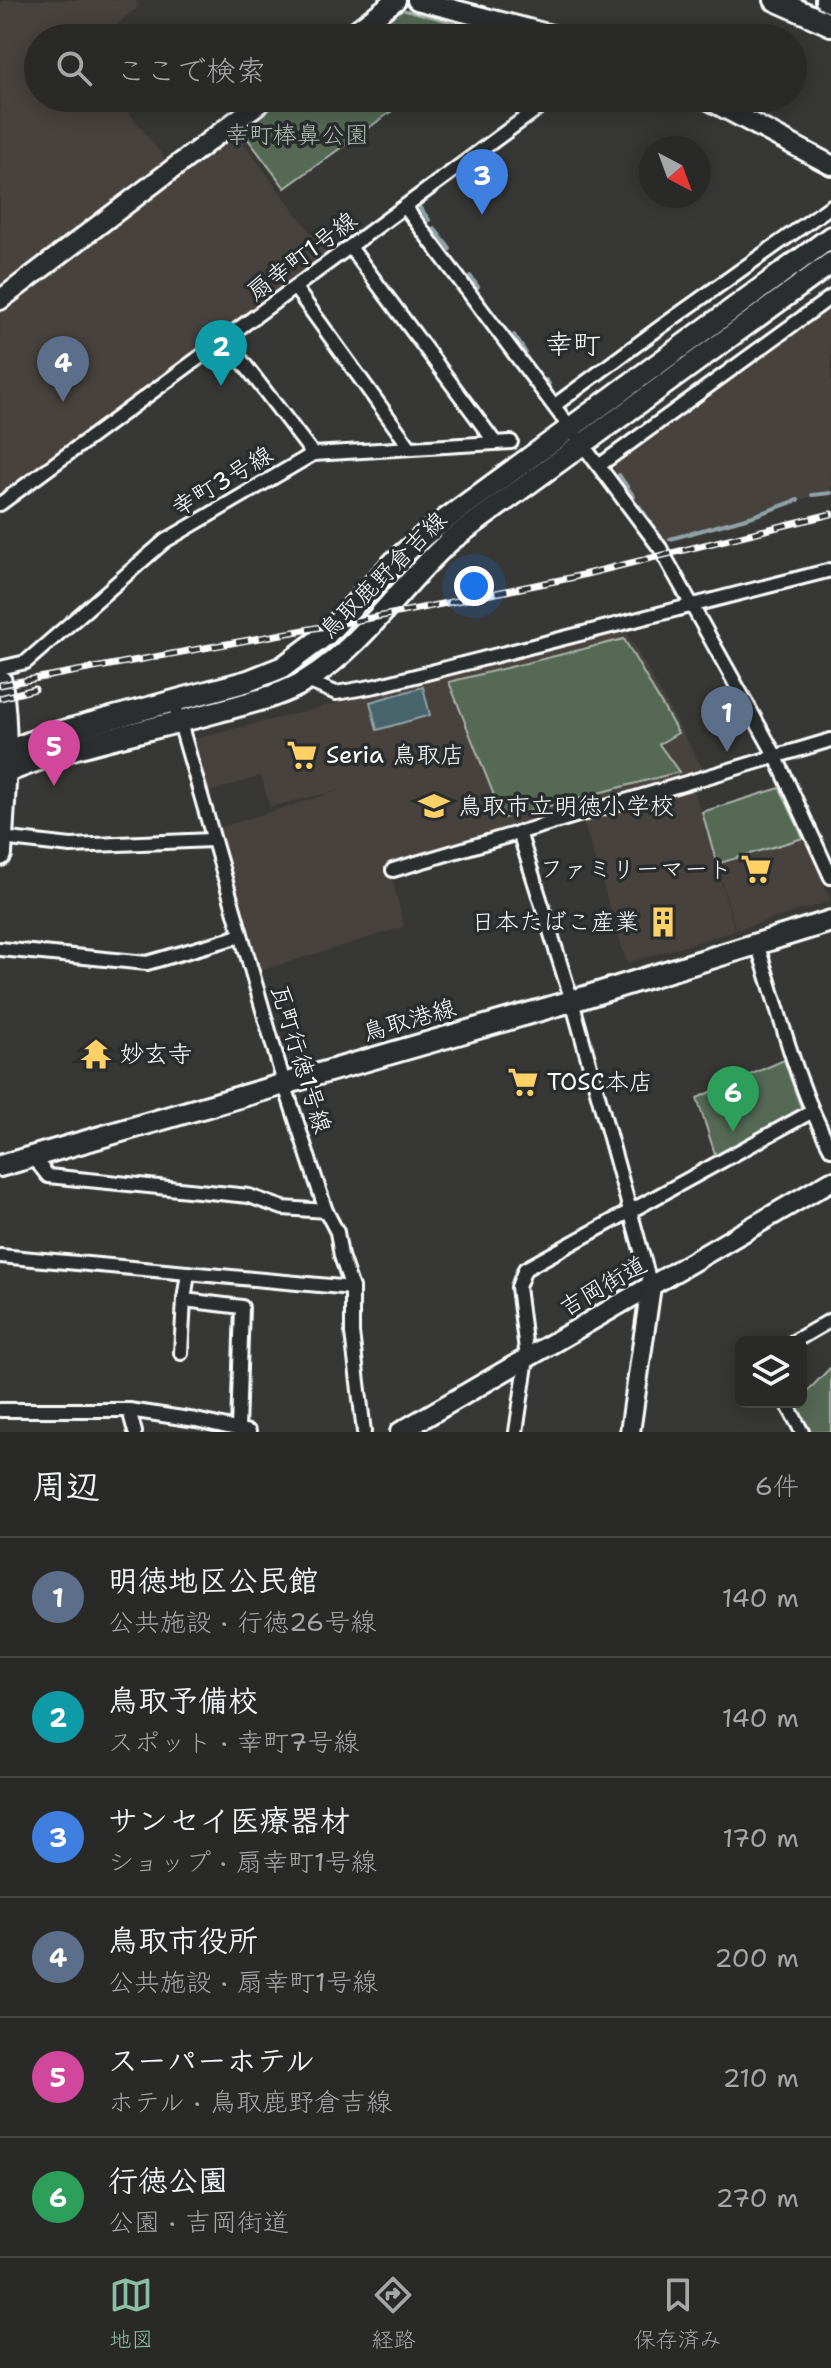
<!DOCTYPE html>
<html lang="ja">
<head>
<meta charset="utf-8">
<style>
	:root { --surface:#292928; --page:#313130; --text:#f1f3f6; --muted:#a5a6a8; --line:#454545; --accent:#8abfa5 }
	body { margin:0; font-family:"Shantell Sans","Klee One",sans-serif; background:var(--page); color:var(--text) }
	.controls { position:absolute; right:24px; bottom:24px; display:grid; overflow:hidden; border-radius:12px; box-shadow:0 4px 20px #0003 }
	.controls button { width:72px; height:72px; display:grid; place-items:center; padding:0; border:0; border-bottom:2px solid var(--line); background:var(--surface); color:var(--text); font:40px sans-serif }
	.compass { position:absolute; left:639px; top:136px; width:72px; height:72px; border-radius:50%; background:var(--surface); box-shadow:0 4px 20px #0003; rotate:139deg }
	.you { position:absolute; left:474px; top:586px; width:28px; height:28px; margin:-20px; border:6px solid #fff; border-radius:50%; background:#1a73e8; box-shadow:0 0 0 12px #1a73e833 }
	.badge { display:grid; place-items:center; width:52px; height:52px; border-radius:50%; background:var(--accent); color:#fff; font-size:26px; font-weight:700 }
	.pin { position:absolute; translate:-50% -66px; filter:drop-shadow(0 2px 4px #0008) }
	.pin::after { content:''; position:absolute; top:42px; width:28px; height:24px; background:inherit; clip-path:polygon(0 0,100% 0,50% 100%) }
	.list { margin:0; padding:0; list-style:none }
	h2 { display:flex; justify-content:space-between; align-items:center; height:104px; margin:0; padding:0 32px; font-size:34px }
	h2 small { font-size:26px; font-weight:400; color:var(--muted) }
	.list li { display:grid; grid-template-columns:52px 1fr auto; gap:24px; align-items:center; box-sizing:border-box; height:120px; padding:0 32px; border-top:2px solid var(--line) }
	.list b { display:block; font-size:30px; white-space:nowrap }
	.list p { margin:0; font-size:26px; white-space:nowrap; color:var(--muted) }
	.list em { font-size:26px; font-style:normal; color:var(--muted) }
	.icon { flex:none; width:44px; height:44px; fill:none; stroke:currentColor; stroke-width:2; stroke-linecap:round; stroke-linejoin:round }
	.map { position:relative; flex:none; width:831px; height:1432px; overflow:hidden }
	.search { position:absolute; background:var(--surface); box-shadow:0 4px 20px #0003; left:24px; right:24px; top:24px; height:88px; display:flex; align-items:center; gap:20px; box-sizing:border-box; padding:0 28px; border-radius:44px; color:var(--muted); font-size:30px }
	.sheet { height:824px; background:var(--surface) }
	nav { display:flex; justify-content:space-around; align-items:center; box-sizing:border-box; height:112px; border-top:2px solid var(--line); background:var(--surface); font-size:22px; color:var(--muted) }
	nav a { display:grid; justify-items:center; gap:4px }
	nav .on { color:var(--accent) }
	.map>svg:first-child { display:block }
</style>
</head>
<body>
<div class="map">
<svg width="831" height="1432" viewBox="0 0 831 1432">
	<rect width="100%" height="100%" fill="#373735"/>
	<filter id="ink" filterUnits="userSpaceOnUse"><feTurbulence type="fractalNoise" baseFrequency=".0125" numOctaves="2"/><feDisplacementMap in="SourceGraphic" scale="16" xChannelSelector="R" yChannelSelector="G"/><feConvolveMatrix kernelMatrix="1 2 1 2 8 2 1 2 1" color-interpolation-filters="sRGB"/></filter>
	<g filter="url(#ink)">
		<g fill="#47433e">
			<polygon points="4,0 135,0 139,6 100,38 38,38 38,98 117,98 167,161 0,286 0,3"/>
			<polygon points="236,133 327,254 0,494 0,309"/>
			<polygon points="831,306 831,495 809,497 744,521 670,542 661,538 613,476 615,462"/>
			<polygon points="626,631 703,769 389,865 404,927 259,971 218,828 344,789 270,807 261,776 207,793 193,743 194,739"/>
			<polygon points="693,786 735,931 627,963 582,818"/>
			<polygon points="804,839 831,901 736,930 717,866"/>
		</g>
		<g fill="#556954" stroke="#aab4aa" stroke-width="2">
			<polygon points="402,9 497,35 492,38 364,38"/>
			<polygon points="283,98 410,98 285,188 241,130"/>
			<polygon points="549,455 551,458 374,611 330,653 294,677 271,687 223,700 222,697 247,691 437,536"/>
			<polygon points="624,639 678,733 659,744 679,772 503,818 449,682"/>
			<polygon points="780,788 803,838 717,864 702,812"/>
			<polygon points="784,1060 801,1108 716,1157 697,1098"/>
			<polygon points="831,1367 831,1432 807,1432 794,1406 801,1402 801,1398"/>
		</g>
		<polygon fill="#48656c" stroke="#91a3a7" stroke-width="2" points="423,687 430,715 377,730 370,702"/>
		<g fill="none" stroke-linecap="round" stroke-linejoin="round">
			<g stroke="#91a3a7" stroke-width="4">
				<polyline points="420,208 429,220"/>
				<polyline points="434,228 450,249"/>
				<polyline points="470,276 478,287"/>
				<polyline points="514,335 526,353"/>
				<polyline points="546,380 549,384"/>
				<polyline points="619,475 634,497"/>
				<polyline points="812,495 831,493"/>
				<polyline points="639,506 653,526"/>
				<polyline points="670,539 753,516 798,500"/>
			</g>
			<g stroke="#fff" stroke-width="18">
				<g id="street">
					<polyline points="405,207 660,548 775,755 831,877"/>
					<polyline points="350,247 494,441"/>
					<polyline points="295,288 409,446"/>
					<polyline points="226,340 313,454"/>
					<polyline points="555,405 658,329 831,206"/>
					<polyline points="600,465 831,297"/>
					<polyline points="0,504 552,98"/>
					<polyline points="0,668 26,662 165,541 313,454 511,442"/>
					<polyline points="307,681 336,693 376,686 831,570"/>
					<polyline points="174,702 284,1083 326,1211 337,1232 341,1256 352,1288 352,1333 364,1432"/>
					<polyline points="519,832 572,1001 651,1286"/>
					<polyline points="1,838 71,846 212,840"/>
					<polyline points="393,870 831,740"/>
					<path d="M757,944C781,1015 795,1083 831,1149"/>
					<polyline points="0,949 147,963 240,936"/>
					<polyline points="33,1157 48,1176 249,1196 283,1208 326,1211"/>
					<polyline points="0,1256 352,1288"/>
					<polyline points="188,1273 184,1300 242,1307 238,1429"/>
					<polyline points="793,1342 831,1320"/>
					<polyline points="181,1353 184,1300"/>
					<polyline points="786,1402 802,1432"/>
					<polyline points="0,1410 129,1410 196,1420 249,1432"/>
					<polyline points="129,1410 135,1432"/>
					<polyline points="516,1432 527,1358 518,1287 525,1269 811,1112"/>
				</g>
			</g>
			<g stroke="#fff" stroke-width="24">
				<g id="secondary">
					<polyline points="417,0 563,38"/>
					<polyline points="346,38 396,0"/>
					<polyline points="705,98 831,165"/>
					<polyline points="0,300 266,98"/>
					<polyline points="400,1432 831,1181"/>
					<polyline points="630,1432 651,1286"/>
				</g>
			</g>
			<g stroke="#fff" stroke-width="26">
				<g id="primary">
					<polyline points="775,0 831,25"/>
					<polyline points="826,0 831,2"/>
					<polyline points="0,754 52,734 248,681 283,667 327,634 394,562 427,533 831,237"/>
					<path d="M0,775C68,745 144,732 216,712C247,703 280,697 307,680C365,644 401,584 451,540L831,263"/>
					<polyline points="0,1166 572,1001 831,921"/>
				</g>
			</g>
			<g stroke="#fff" stroke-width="28">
				<path id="highway" d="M0,682C9,739 3,797 0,854"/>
			</g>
			<use href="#street" stroke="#2a2d2e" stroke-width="12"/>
			<use href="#secondary" stroke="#2a2d2e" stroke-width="18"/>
			<use href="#primary" stroke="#2a2d2e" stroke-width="20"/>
			<use href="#highway" stroke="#2a2d2e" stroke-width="22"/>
			<g stroke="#fff" stroke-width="7">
				<g id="rail">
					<polyline points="0,685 387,615 570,578 831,514"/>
					<polyline points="0,698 35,689"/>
				</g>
			</g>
			<use href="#rail" stroke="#2a2d2e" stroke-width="4" stroke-dasharray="12" stroke-linecap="butt"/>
		</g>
	</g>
	<defs>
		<g id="supermarket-bare" transform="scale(2.4)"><path d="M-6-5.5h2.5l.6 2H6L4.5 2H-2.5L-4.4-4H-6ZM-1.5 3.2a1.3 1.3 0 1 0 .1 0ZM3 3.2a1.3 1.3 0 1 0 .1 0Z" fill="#ffd166" stroke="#2a2d2e" stroke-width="2.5" paint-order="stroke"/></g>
		<g id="school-bare" transform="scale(2.4)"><path d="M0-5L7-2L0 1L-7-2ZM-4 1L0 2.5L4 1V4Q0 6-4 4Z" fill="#ffd166" stroke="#2a2d2e" stroke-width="2.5" paint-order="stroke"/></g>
		<g id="building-bare" transform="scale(2.4)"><path d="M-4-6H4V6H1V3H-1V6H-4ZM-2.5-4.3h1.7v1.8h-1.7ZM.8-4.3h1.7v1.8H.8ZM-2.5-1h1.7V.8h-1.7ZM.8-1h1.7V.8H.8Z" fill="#ffd166" stroke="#2a2d2e" stroke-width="2.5" paint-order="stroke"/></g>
		<g id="temple-bare" transform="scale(2.4)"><path d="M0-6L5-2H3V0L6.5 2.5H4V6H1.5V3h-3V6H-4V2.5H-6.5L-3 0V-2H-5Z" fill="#ffd166" stroke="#2a2d2e" stroke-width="2.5" paint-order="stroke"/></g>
	</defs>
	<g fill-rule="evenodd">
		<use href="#supermarket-bare" x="302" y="755"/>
		<use href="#school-bare" x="434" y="806"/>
		<use href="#supermarket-bare" x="756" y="869"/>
		<use href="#building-bare" x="663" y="922"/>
		<use href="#temple-bare" x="96" y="1054"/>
		<use href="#supermarket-bare" x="523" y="1082"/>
	</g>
	<g text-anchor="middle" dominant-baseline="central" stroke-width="7" stroke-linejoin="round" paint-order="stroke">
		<g font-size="24" fill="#b2bcb2" stroke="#2a2d2e">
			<text x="297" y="135">幸町棒鼻公園</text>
		</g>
		<g font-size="24" fill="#fff" stroke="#2a2d2e">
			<text transform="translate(302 256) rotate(-37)">扇幸町1号線</text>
			<text transform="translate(222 481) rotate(-31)">幸町3号線</text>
			<text transform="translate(383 575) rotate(-45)">鳥取鹿野倉吉線</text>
			<text transform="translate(409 1020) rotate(-16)">鳥取港線</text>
			<text transform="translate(301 1059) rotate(73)">瓦町行徳1号線</text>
			<text transform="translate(603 1286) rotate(-30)">吉岡街道</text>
		</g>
		<g font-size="24" fill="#fff" stroke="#2a2d2e" text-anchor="start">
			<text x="326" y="755">Seria 鳥取店</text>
			<text x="458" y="806">鳥取市立明徳小学校</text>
			<text x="732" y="869" text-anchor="end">ファミリーマート</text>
			<text x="639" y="922" text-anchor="end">日本たばこ産業</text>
			<text x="120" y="1054">妙玄寺</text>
			<text x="547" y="1082">TOSC本店</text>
		</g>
		<g font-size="28" fill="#fff" stroke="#2a2d2e">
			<text x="573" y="344">幸町</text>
		</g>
	</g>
</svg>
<div class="controls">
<button><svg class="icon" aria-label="layers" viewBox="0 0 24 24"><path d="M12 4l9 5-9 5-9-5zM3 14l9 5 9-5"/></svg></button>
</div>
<svg class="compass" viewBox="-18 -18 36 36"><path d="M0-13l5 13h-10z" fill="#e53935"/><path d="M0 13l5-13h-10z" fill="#a5a6a8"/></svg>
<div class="you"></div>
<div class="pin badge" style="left:727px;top:752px;background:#5c6f8a">1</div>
<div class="pin badge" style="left:221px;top:386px;background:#0f9aa8">2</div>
<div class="pin badge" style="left:482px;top:215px;background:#3f7fe0">3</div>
<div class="pin badge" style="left:63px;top:402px;background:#5c6f8a">4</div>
<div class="pin badge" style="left:54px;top:786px;background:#d1479c">5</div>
<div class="pin badge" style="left:733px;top:1132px;background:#2e9e5b">6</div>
<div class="search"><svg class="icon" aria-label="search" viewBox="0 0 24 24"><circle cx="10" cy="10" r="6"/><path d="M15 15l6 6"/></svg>ここで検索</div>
</div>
<section class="sheet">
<h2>周辺<small>6件</small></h2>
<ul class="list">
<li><span class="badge" style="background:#5c6f8a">1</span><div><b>明徳地区公民館</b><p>公共施設 · 行徳26号線</p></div><em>140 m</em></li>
<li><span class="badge" style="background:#0f9aa8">2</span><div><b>鳥取予備校</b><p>スポット · 幸町7号線</p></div><em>140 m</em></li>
<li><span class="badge" style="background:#3f7fe0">3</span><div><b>サンセイ医療器材</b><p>ショップ · 扇幸町1号線</p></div><em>170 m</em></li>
<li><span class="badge" style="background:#5c6f8a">4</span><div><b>鳥取市役所</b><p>公共施設 · 扇幸町1号線</p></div><em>200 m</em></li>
<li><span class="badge" style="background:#d1479c">5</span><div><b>スーパーホテル</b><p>ホテル · 鳥取鹿野倉吉線</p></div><em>210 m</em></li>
<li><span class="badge" style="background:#2e9e5b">6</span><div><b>行徳公園</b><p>公園 · 吉岡街道</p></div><em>270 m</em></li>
</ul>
</section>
<nav>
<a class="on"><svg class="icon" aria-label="map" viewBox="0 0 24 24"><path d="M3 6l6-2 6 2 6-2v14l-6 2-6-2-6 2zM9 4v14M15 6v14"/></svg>地図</a>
<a><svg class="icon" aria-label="directions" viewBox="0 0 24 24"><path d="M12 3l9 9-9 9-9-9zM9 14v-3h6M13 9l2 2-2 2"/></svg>経路</a>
<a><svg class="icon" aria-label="saved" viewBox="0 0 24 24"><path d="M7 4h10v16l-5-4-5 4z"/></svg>保存済み</a>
</nav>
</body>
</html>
